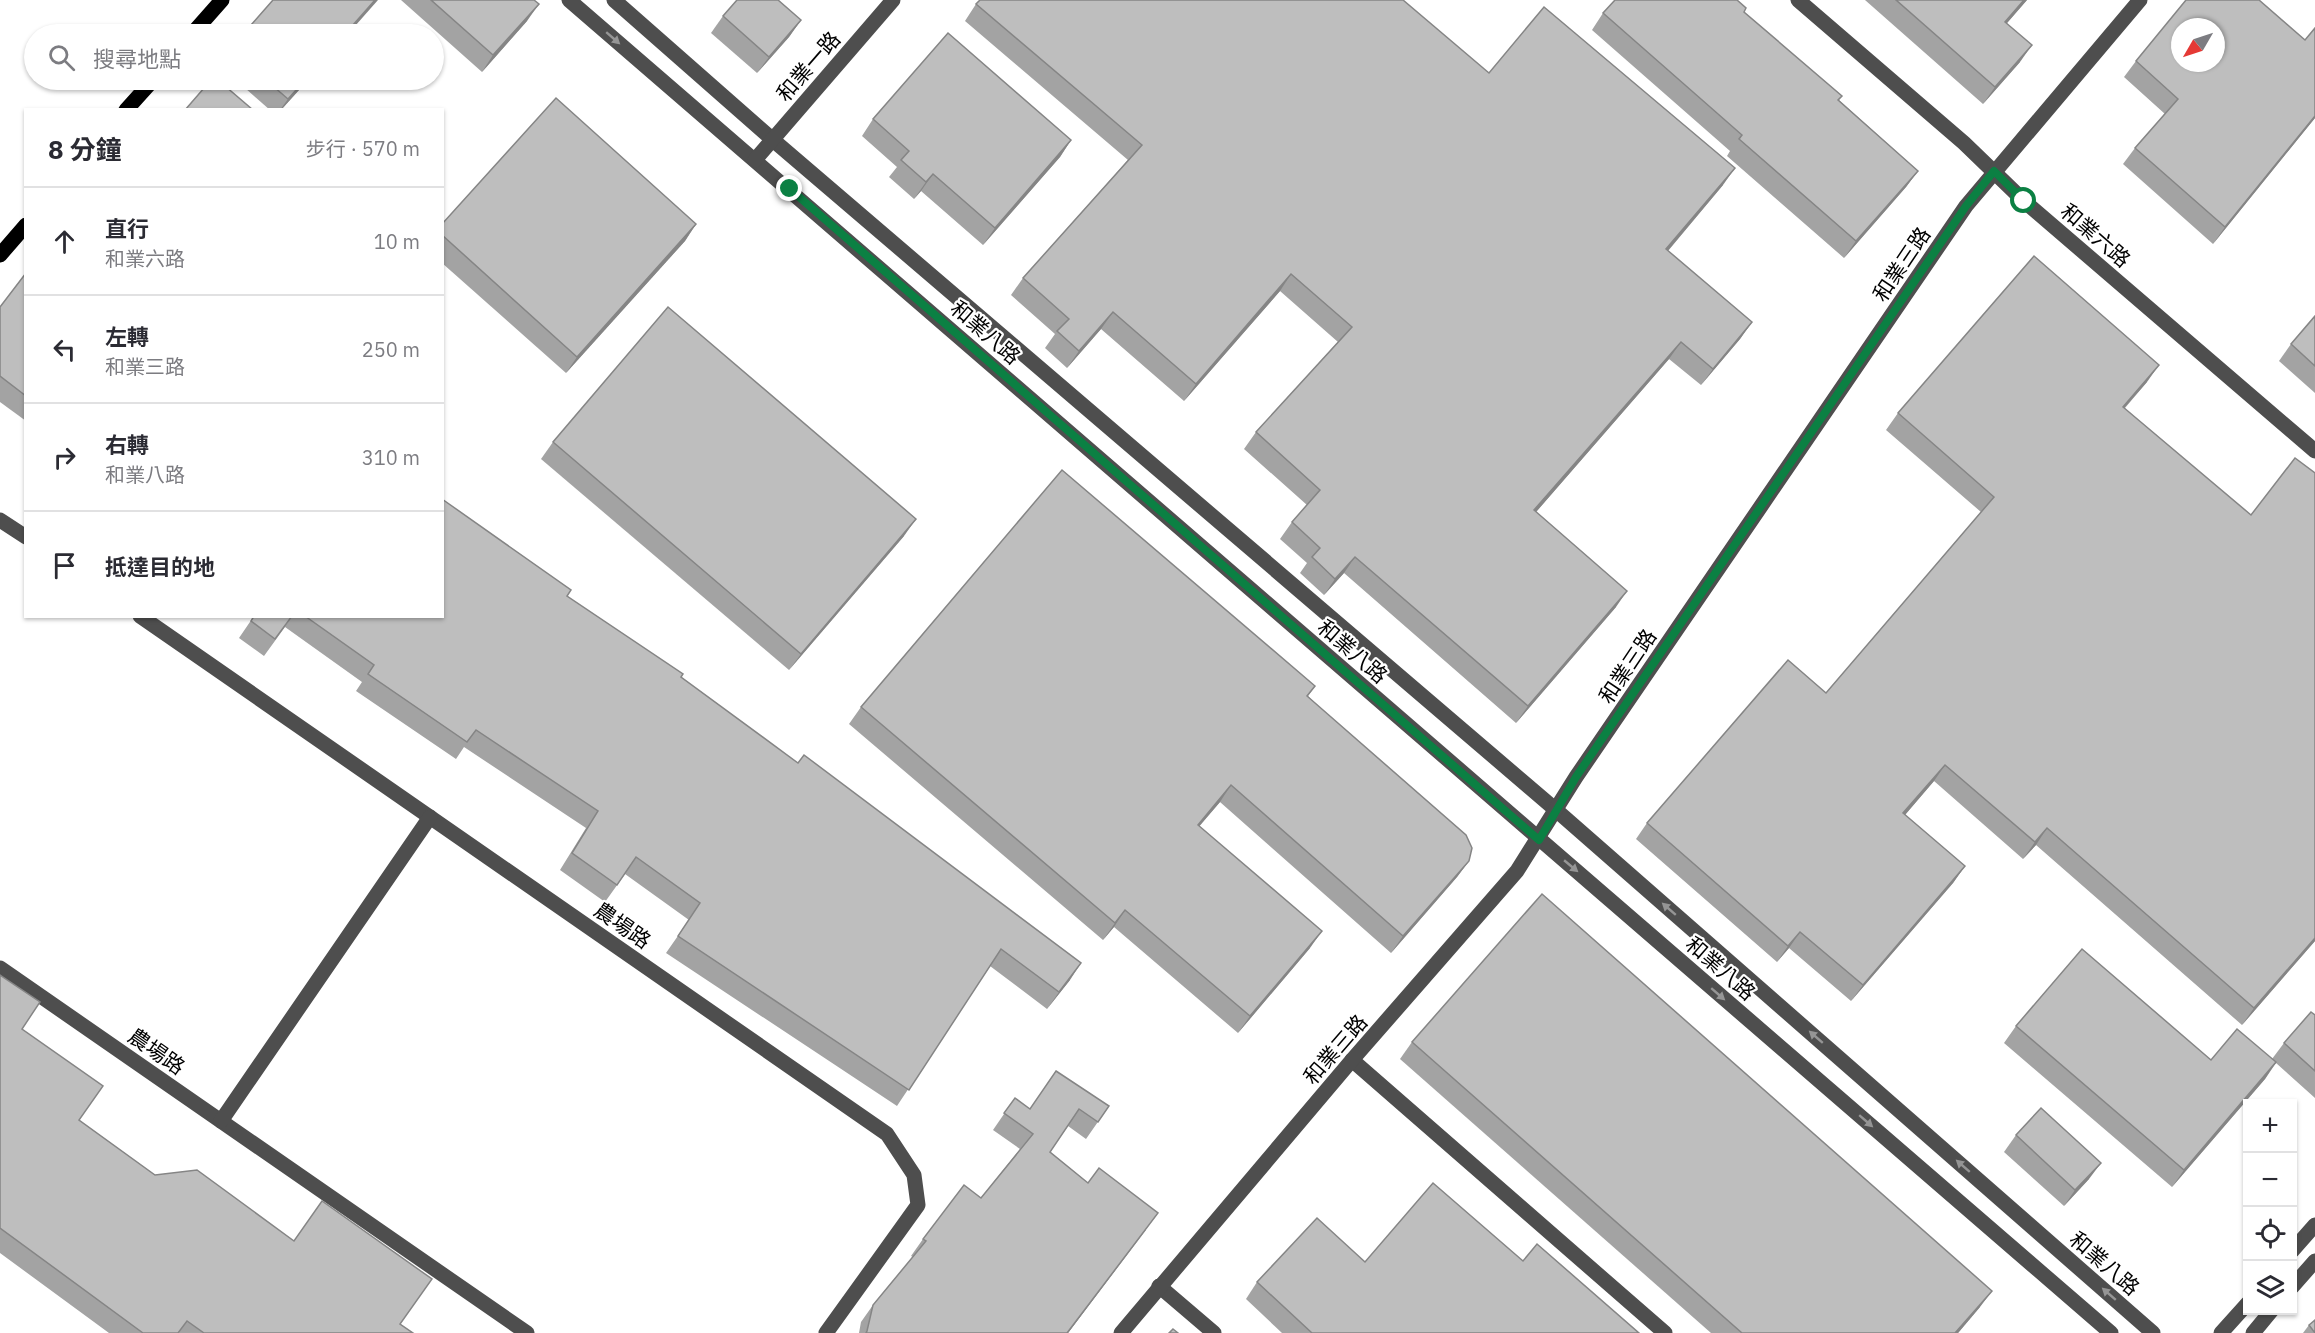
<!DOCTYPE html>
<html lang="zh-TW">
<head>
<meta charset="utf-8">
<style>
	:root { --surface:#fff; --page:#f2f2f3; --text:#2b2b33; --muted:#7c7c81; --line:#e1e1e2 }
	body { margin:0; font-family:"IBM Plex Sans","Noto Sans TC",sans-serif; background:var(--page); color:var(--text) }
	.controls { position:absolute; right:18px; bottom:18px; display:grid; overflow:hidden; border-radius:0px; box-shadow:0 2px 4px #0004 }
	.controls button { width:54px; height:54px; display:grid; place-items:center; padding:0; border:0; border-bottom:2px solid var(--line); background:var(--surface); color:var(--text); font:30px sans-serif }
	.compass { position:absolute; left:2171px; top:18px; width:54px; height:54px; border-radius:50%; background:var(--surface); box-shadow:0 2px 4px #0004; rotate:231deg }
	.stop { position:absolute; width:18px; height:18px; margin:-14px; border:4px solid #0b8043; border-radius:50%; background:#fff }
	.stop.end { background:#0b8043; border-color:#fff; box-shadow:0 2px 6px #0008 }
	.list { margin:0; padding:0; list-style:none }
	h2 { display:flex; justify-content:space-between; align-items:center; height:78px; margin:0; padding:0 24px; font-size:26px }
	h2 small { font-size:20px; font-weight:400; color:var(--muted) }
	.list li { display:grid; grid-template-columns:39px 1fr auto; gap:18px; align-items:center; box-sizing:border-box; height:108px; padding:0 24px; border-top:2px solid var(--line) }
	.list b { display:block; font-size:22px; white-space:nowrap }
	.list p { margin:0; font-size:20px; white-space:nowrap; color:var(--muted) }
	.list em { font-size:20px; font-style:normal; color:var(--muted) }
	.icon { flex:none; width:33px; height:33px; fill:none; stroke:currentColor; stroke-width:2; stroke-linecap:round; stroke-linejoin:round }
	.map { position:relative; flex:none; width:2315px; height:1333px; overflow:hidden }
	.search { position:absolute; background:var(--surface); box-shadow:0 2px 4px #0004; left:24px; top:24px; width:420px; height:66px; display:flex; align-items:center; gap:15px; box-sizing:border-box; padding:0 21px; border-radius:33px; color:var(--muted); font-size:22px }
	.panel { position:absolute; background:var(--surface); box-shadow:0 2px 4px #0004; left:24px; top:108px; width:420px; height:510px; border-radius:0px }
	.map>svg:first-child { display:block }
</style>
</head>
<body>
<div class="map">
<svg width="2315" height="1333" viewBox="0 0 2315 1333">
	<rect width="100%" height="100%" fill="#fff"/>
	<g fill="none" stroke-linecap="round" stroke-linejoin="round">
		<g stroke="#4e4e4e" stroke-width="15">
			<polyline points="569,0 2111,1333"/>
			<polyline points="614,0 773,140 1556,810 2153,1333"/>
			<polyline points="1798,0 1964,143 2024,201 2315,451"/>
			<polyline points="755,160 893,0"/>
			<polyline points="0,520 26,537"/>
			<polyline points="140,616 887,1134 914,1175 918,1205 826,1333"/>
			<polyline points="0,968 527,1333"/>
			<polyline points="1352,1060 1665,1333"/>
			<polyline points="221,1121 430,817"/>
			<polyline points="2292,1251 2315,1225"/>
			<polyline points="1159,1286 1214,1333"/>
			<polyline points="2292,1287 2315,1261"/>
			<polyline points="1121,1333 1352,1060 1517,871 1576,777 1966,206 2140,0"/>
			<polyline points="2221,1333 2248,1303"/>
			<polyline points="2253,1333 2272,1310"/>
		</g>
		<g stroke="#000" stroke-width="15">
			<polyline points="192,34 222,0"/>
			<polyline points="126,110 153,80"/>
			<polyline points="0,255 26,225"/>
		</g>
	</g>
	<g fill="#a3a3a3">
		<polygon points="401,0 534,0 527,21 482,72"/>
		<polygon points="1865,0 2027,0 2007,23 2020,62 1983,104"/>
		<polygon points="976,4 1489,73 1723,185 1668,251 1752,322 1740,339 1701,385 1669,359 1536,512 1616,607 1516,723 1344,573 1324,595 1300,573 1307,563 1280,539 1292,522 1307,505 1244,449 1256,432 1338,342 1280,291 1184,401 1101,329 1067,368 1045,348 1055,334 1011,295 1023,278 1128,160 965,21"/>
		<polygon points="1744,12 1842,96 1839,100 1918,171 1906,187 1844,258 1727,156 1730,151 1592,30 1603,13"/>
		<polygon points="723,16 801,20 789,37 757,73 711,33"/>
		<polygon points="2136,61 2315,118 2213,244 2123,164 2135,148 2165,114 2124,77"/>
		<polygon points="236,80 308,80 281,110 270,110"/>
		<polygon points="873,119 1071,140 1060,157 983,245 921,191 914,199 889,177 897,167 862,136"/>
		<polygon points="442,224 696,224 685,241 566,373 442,263"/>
		<polygon points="26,273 26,421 0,402 0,307"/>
		<polygon points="2315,316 2315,393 2279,361 2291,344"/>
		<polygon points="2147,382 2125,408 2315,941 2242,1025 2036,845 2023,859 1934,781 1905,815 1965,866 1953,883 1851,1001 1789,948 1777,962 1636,839 1647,823 1826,693 1981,512 1886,430 1898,413"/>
		<polygon points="553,442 904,536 789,670 541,459"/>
		<polygon points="567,596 681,677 1070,980 1047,1009 990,966 897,1106 666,953 689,920 625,874 605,902 560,870 586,828 464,747 456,759 356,691 362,682 285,627 264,656 239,638 254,616 442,616"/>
		<polygon points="1315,686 1308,696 1469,861 1457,877 1391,953 1220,802 1199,826 1310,948 1238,1033 1114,927 1103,940 849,724 861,707"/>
		<polygon points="0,975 22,1029 79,1120 155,1175 400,1324 413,1333 109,1333 0,1253"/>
		<polygon points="2315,1015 2315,1098 2276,1063 2265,1079 2172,1187 2004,1043 2016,1026 2211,1060 2272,1059 2284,1043"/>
		<polygon points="1412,1042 1980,1307 1958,1333 1711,1333 1400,1059"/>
		<polygon points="1015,1098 1029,1109 1109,1106 1086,1139 1068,1126 1050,1152 1146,1230 1068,1333 859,1333 861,1322 873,1305 913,1257 911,1256 923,1239 981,1198 1020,1149 993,1130"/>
		<polygon points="2016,1135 2089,1179 2064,1206 2004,1152"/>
		<polygon points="1523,1261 1639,1333 1282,1333 1246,1299 1257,1282 1365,1262"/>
		<polygon points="2309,1325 2315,1333 2303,1333"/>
	</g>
	<g fill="#858585">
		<polygon points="375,0 378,0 348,34 345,34"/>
		<polygon points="2024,0 2027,0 1994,38 2005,22"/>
		<polygon points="539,4 527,21 482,72 493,55"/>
		<polygon points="801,20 789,37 757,73 769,57"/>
		<polygon points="2032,45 2020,62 1983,104 1995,87"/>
		<polygon points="305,80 308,80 281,110 280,110 288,99"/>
		<polygon points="2315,116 2315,118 2213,244 2225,227"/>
		<polygon points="1071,140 1060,157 983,245 995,228"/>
		<polygon points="1735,168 1723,185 1655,266 1666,249"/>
		<polygon points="1918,171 1906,187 1844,258 1856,241"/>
		<polygon points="933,174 921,191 914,199 926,182"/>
		<polygon points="696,224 685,241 566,373 577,357"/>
		<polygon points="1291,274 1280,291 1184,401 1196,384"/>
		<polygon points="1113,312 1101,329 1067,368 1079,351"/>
		<polygon points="1752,322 1740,339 1701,385 1713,369"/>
		<polygon points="1681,342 1669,359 1523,527 1534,510"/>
		<polygon points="2159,365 2147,382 2111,423 2123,407"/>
		<polygon points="916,519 904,536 789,670 801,654"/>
		<polygon points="1355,557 1344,573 1324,595 1335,579"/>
		<polygon points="1627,591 1616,607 1516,723 1528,706"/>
		<polygon points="1945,765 1934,781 1892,830 1903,813"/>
		<polygon points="1231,785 1220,802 1186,842 1198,825"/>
		<polygon points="2047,828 2036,845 2023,859 2035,842"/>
		<polygon points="1469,861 1457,877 1391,953 1403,936"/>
		<polygon points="1965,866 1953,883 1851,1001 1863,985"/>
		<polygon points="1125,910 1114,927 1103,940 1115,923"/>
		<polygon points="1322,931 1310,948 1238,1033 1250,1016"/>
		<polygon points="1800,932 1789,948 1777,962 1788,946"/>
		<polygon points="2315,938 2315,941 2242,1025 2254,1008"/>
		<polygon points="1081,963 1070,980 1047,1009 1059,992"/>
		<polygon points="2276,1062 2265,1079 2172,1187 2184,1170"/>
		<polygon points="2101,1163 2089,1179 2064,1206 2075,1190"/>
		<polygon points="1158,1213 1068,1333 1067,1333"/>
		<polygon points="1992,1291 1980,1307 1958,1333 1955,1333"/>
	</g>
	<g fill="#bebebe" stroke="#858585" stroke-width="1.5" fill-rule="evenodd">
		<polygon points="273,0 375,0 345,34 243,34"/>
		<polygon points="431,0 534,0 539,4 493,55"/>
		<polygon points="737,0 778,0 801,20 769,57 723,16"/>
		<polygon points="980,0 1403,0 1489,73 1544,7 1735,168 1666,249 1752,322 1713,369 1681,342 1534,510 1627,591 1528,706 1355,557 1335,579 1312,557 1320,548 1292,522 1320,490 1256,432 1352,327 1291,274 1196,384 1113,312 1079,351 1057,331 1069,319 1023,278 1142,145 976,4"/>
		<polygon points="1615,0 1737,0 1746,8 1744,12 1842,96 1838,100 1918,171 1856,241 1739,139 1742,135 1603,13"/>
		<polygon points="1896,0 2024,0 2005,22 2032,45 1995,87"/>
		<path d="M2186,0H2259L2305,40L2315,28V116L2225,227L2135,148L2178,99L2136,61ZM2180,27H2216V63H2180Z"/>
		<polygon points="948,33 1071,140 995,228 933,174 926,182 901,160 909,151 873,119"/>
		<polygon points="211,80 218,80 253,110 185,110"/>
		<polygon points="266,80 305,80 288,99"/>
		<polygon points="556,98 696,224 577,357 442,235 442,224"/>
		<polygon points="2034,256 2159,365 2123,407 2251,515 2295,458 2315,473 2315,938 2254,1008 2047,828 2035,842 1945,765 1903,813 1965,866 1863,985 1800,932 1788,946 1647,823 1788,660 1826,693 1994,497 1898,413"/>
		<polygon points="26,273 26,396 0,376 0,307"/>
		<polygon points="668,307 916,519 801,654 553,442"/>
		<polygon points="2315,316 2315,366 2291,344"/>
		<polygon points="1062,470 1315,686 1307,696 1466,835 1472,848 1469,861 1403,936 1231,785 1198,825 1322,931 1250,1016 1125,910 1115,923 861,707"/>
		<polygon points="442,499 571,590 567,596 683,674 681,677 798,763 804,755 1081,963 1059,992 1001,949 909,1090 678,936 700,903 636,857 617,885 572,853 598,811 476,730 467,742 368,674 374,665 305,616 442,616"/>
		<polygon points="254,616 292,616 275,639 251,621"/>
		<polygon points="1542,894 1992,1291 1955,1333 1742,1333 1412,1042"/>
		<polygon points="2082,949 2211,1060 2237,1029 2276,1062 2184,1170 2016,1026"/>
		<polygon points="0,975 40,1002 22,1029 103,1086 79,1120 155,1175 197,1170 294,1241 322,1201 432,1279 400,1324 413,1333 204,1333 187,1321 178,1333 143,1333 0,1228"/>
		<polygon points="2311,1012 2315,1015 2315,1071 2284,1043"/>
		<polygon points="1056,1071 1109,1106 1098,1122 1079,1109 1050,1152 1088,1183 1099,1168 1158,1213 1067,1333 866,1333 867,1331 873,1305 926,1241 923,1239 964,1185 981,1198 1033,1134 1004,1113 1015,1098 1030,1109"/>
		<polygon points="2041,1108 2101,1163 2075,1190 2016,1135"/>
		<polygon points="1433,1183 1523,1261 1537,1244 1639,1333 1312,1333 1257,1282 1317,1218 1365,1262"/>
		<polygon points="2315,1320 2315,1333 2309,1325"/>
		<polygon points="1173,1329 1178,1333 1169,1333"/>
	</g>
	<defs><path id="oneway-solid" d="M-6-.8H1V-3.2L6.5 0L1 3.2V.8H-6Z" transform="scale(1.5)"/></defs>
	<g fill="#959595">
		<use href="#oneway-solid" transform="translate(613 38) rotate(41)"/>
		<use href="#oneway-solid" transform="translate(1571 866) rotate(40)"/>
		<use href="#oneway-solid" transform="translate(1669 909) rotate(-139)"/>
		<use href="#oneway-solid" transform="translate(1718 994) rotate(41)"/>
		<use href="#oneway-solid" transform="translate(1816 1037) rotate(-139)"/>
		<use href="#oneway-solid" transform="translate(1866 1121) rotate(41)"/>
		<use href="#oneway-solid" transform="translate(1963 1166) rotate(-139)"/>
		<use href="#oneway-solid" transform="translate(2109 1294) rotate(-139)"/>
	</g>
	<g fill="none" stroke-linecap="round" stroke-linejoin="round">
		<polyline stroke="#0b8043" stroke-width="8" points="790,189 1539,840 1576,777 1966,206 1994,171 2024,201"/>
	</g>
	<g text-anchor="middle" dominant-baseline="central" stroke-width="4.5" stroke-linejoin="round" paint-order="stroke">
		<g font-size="21" fill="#000" stroke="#fff">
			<text transform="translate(808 66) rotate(-49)">和業一路</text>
			<text transform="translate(2096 235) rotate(41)">和業六路</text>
			<text transform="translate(1901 264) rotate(-56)">和業三路</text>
			<text transform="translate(986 332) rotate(41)">和業八路</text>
			<text transform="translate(1353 651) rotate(41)">和業八路</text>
			<text transform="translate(1627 666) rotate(-56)">和業三路</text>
			<text transform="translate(623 925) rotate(35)">農場路</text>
			<text transform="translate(1721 968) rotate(41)">和業八路</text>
			<text transform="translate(1335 1049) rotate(-49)">和業三路</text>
			<text transform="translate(157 1051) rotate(35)">農場路</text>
			<text transform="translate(2105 1263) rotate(41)">和業八路</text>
		</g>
	</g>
</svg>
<div class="controls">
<button>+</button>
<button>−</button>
<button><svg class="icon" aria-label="locate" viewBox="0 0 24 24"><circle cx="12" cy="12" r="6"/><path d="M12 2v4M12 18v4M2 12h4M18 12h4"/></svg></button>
<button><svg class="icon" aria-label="layers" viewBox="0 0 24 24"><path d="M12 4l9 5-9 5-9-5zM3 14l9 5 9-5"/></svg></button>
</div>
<svg class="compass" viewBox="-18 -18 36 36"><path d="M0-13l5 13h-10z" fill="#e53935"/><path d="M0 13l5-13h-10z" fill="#7c7c81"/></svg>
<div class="stop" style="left:2024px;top:201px"></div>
<div class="stop end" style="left:790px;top:189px"></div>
<div class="search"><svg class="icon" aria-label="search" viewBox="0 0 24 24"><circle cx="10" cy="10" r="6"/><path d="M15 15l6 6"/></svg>搜尋地點</div>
<section class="panel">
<h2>8 分鐘<small>步行 · 570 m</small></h2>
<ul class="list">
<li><svg class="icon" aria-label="ahead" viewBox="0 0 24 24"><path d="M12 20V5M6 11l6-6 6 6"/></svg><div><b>直行</b><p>和業六路</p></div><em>10 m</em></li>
<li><svg class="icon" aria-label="left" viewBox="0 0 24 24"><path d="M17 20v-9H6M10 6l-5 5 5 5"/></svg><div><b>左轉</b><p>和業三路</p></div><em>250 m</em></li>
<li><svg class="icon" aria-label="right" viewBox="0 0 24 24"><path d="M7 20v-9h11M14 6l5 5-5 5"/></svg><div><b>右轉</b><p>和業八路</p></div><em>310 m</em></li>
<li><svg class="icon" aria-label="arrive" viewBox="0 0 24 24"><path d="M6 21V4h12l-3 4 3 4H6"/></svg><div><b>抵達目的地</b></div></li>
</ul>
</section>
</div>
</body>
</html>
